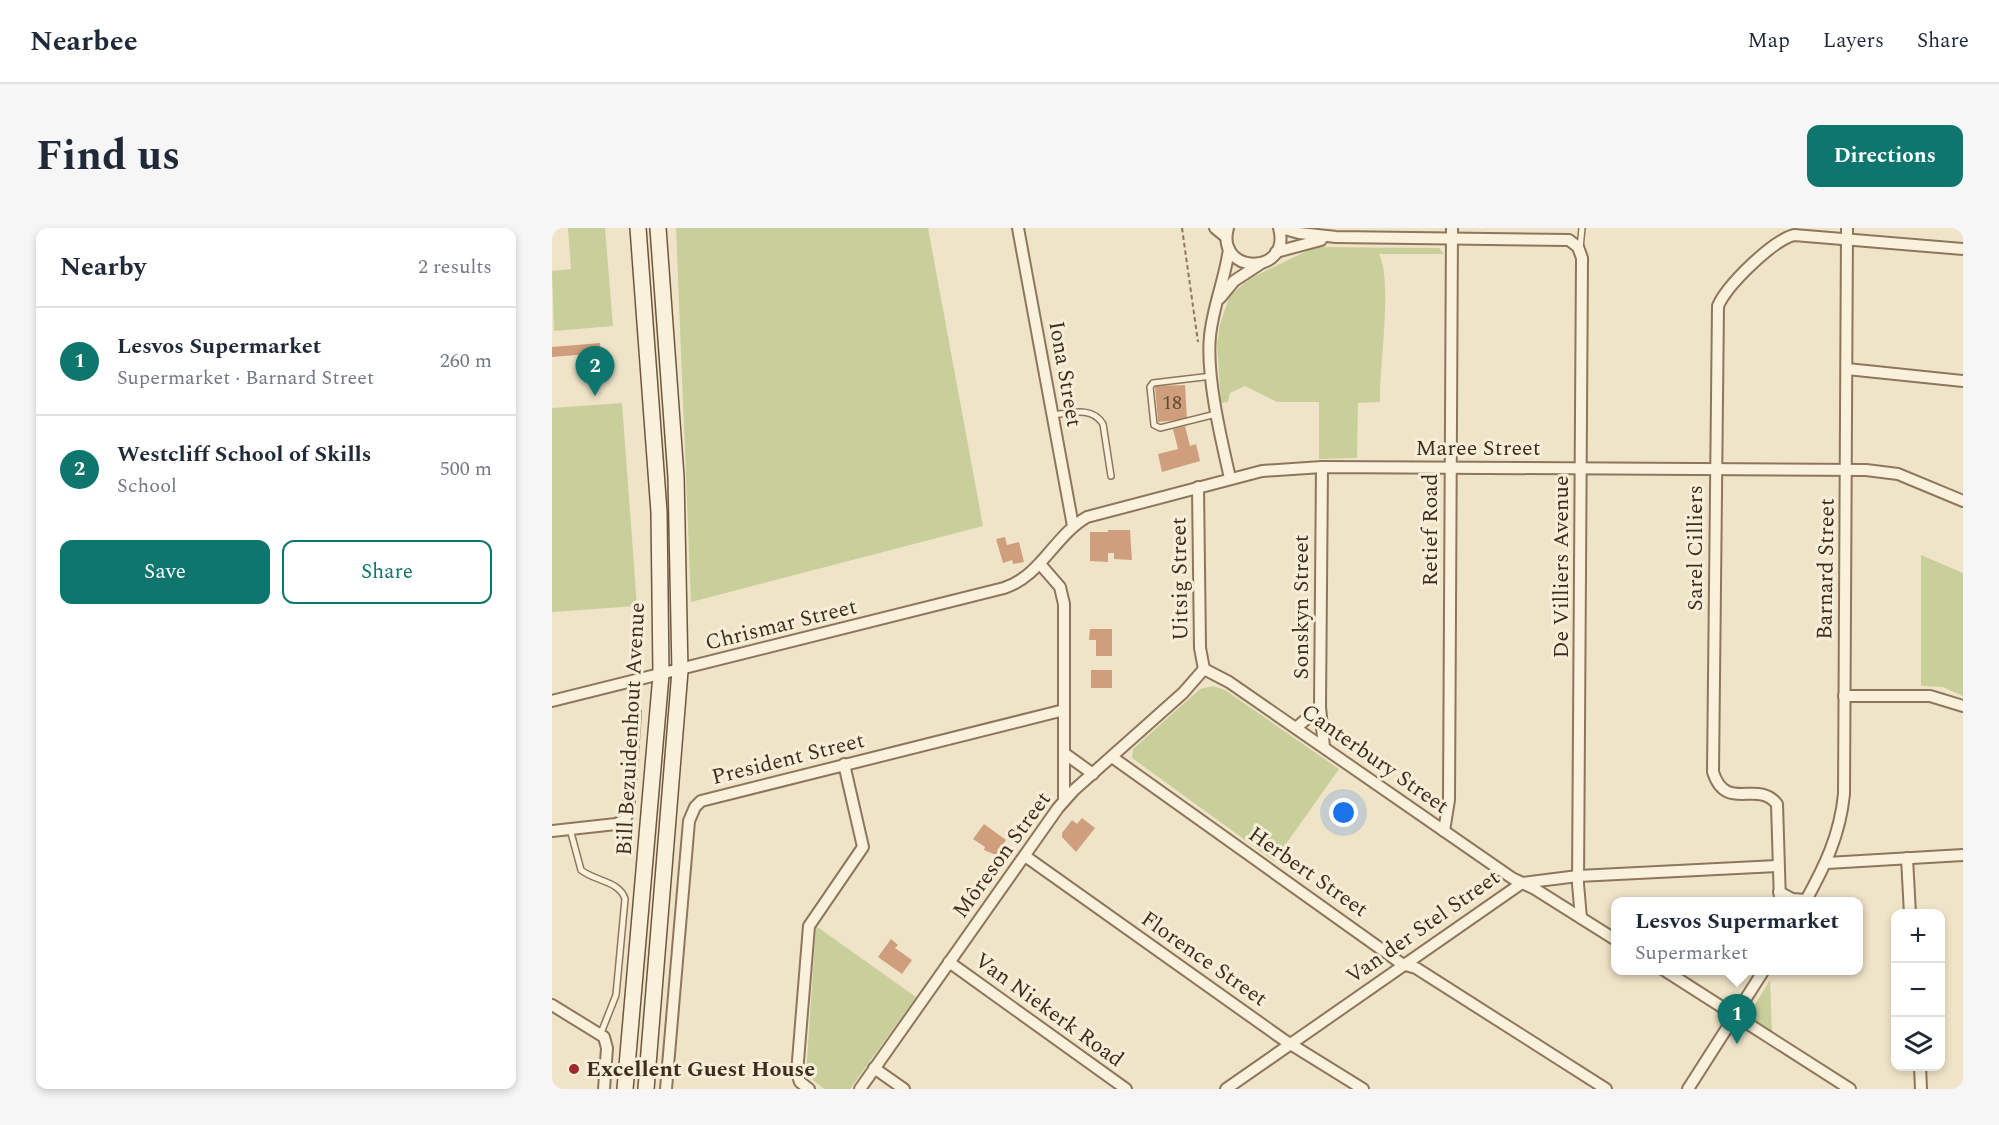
<!DOCTYPE html>
<html lang="en">
<head>
<meta charset="utf-8">
<style>
	:root { --surface:#fff; --page:#f6f6f7; --text:#1f2937; --muted:#747a83; --line:#e0e1e3; --accent:#0f766e }
	body { margin:0; font-family:Spectral,serif; background:var(--page); color:var(--text) }
	.controls { position:absolute; right:18px; bottom:18px; display:grid; overflow:hidden; border-radius:12px; box-shadow:0 3px 9px #0003 }
	.controls button { width:54px; height:54px; display:grid; place-items:center; padding:0; border:0; border-bottom:2px solid var(--line); background:var(--surface); color:var(--text); font:30px sans-serif }
	.you { position:absolute; left:792px; top:585px; width:21px; height:21px; margin:-15px; border:4px solid #fff; border-radius:50%; background:#1a73e8; box-shadow:0 0 0 9px #1a73e833 }
	.badge { display:grid; place-items:center; width:39px; height:39px; border-radius:50%; background:var(--accent); color:#fff; font-size:20px; font-weight:700 }
	.pin { position:absolute; translate:-50% -50px; filter:drop-shadow(0 2px 3px #0008) }
	.pin::after { content:''; position:absolute; top:32px; width:21px; height:18px; background:inherit; clip-path:polygon(0 0,100% 0,50% 100%) }
	.popup { position:absolute; left:1059px; top:669px; width:252px; height:78px; box-sizing:border-box; display:grid; place-content:center; border-radius:12px; background:var(--surface); filter:drop-shadow(0 2px 4px #0005); font-size:20px; white-space:nowrap; color:var(--muted) }
	.popup b { font-size:22px; color:var(--text) }
	.popup::after { content:''; position:absolute; left:50%; top:100%; margin-left:-12px; border:12px solid transparent; border-top-color:var(--surface) }
	.list { margin:0; padding:0; list-style:none }
	h2 { display:flex; justify-content:space-between; align-items:center; height:78px; margin:0; padding:0 24px; font-size:26px }
	h2 small { font-size:20px; font-weight:400; color:var(--muted) }
	.list li { display:grid; grid-template-columns:39px 1fr auto; gap:18px; align-items:center; box-sizing:border-box; height:108px; padding:0 24px; border-top:2px solid var(--line) }
	.list b { display:block; font-size:22px; white-space:nowrap }
	.list p { margin:0; font-size:20px; white-space:nowrap; color:var(--muted) }
	.list em { font-size:20px; font-style:normal; color:var(--muted) }
	.actions { display:flex; gap:12px; padding:18px 24px }
	.actions a { flex:1; padding:14px 0; border:2px solid var(--accent); border-radius:12px; text-align:center; font-size:21px; color:var(--accent) }
	.actions .main { background:var(--accent); color:#fff }
	.icon { flex:none; width:33px; height:33px; fill:none; stroke:currentColor; stroke-width:2; stroke-linecap:round; stroke-linejoin:round }
	.map { position:relative; flex:none; width:1411px; height:861px; overflow:hidden; border-radius:12px }
	header { display:flex; align-items:center; gap:36px; box-sizing:border-box; height:84px; padding:0 30px; background:var(--surface); border-bottom:2px solid var(--line) }
	header strong { font-size:28px }
	nav { display:flex; gap:33px; margin-inline-start:auto; font-size:21px }
	.intro { display:flex; align-items:center; justify-content:space-between; box-sizing:border-box; height:144px; padding:0 36px }
	h1 { margin:0; font-size:42px }
	.button { padding:15px 27px; border-radius:12px; background:var(--accent); color:#fff; font-size:21px; font-weight:700 }
	main { display:flex; gap:36px; padding:0 36px }
	aside { flex:1; background:var(--surface); border-radius:12px; box-shadow:0 3px 9px #0003 }
	.map>svg:first-child { display:block }
</style>
</head>
<body>
<header>
<strong>Nearbee</strong>
<nav><a>Map</a><a>Layers</a><a>Share</a></nav>
</header>
<div class="intro"><h1>Find us</h1><a class="button">Directions</a></div>
<main>
<aside>
<h2>Nearby<small>2 results</small></h2>
<ul class="list">
<li><span class="badge">1</span><div><b>Lesvos Supermarket</b><p>Supermarket · Barnard Street</p></div><em>260 m</em></li>
<li><span class="badge">2</span><div><b>Westcliff School of Skills</b><p>School</p></div><em>500 m</em></li>
</ul>
<div class="actions"><a class="main">Save</a><a>Share</a></div>
</aside>
<div class="map">
<svg width="1411" height="861" viewBox="0 0 1411 861">
	<rect width="100%" height="100%" fill="#f0e4c8"/>
	<g fill="#c9cf9b">
		<polygon points="16,0 53,0 61,98 2,103 0,43 19,41"/>
		<polygon points="124,0 376,0 431,298 139,374"/>
		<path d="M763,19L887,20L892,26H827C841,53 827,139 828,174L806,175L805,230L767,231V174H725L693,158L678,165L676,174L669,175L665,116L668,96L678,67L699,50Z"/>
		<polygon points="70,175 85,378 0,384 0,180"/>
		<polygon points="1369,327 1411,345 1411,468 1391,459 1369,458"/>
		<polygon points="661,458 673,462 787,541 722,633 580,530 581,521 648,461"/>
		<polygon points="264,698 364,769 298,861 272,861 254,846"/>
		<polygon points="1218,752 1220,804 1196,788"/>
	</g>
	<g fill="#cf9f7d">
		<polygon points="48,115 49,125 0,129 0,119"/>
		<polygon points="633,157 635,191 606,194 603,158"/>
		<polygon points="633,198 638,218 644,216 648,233 610,244 606,226 626,221 621,201"/>
		<polygon points="556,302 578,302 580,332 562,331 562,325 556,325 556,334 538,333 538,304 556,304"/>
		<polygon points="453,309 455,317 467,314 472,334 461,336 460,332 451,335 444,311"/>
		<polygon points="538,401 560,401 560,428 544,428 544,412 537,412"/>
		<rect x="539" y="442" width="21" height="18"/>
		<polygon points="530,590 543,600 524,624 510,609 510,605 520,592 525,596"/>
		<polygon points="432,596 454,612 444,627 432,622 433,619 421,611"/>
		<polygon points="339,711 346,717 343,720 360,732 350,746 326,729"/>
	</g>
	<g fill="none" stroke-linecap="round" stroke-linejoin="round">
		<g stroke="#8d765c" stroke-width="8">
			<g id="service">
				<polyline points="1028,20 1030,0"/>
				<polyline points="660,148 601,155 598,159 602,197 608,200 664,186"/>
				<path d="M500,187C519,185 540,178 551,196L559,248"/>
				<path d="M18,601L29,642C42,653 68,653 73,671L64,767L49,805"/>
			</g>
		</g>
		<g stroke="#8d765c" stroke-width="14">
			<g id="minor">
				<polyline points="466,0 521,298"/>
				<polyline points="663,0 674,9"/>
				<path d="M676,0C663,47 740,48 727,0"/>
				<polyline points="729,0 747,5 784,9 1017,12 1026,19 1030,30 1026,656 1029,690"/>
				<path d="M677,21C673,51 661,78 658,108C654,148 669,211 678,250"/>
				<polyline points="724,24 769,12"/>
				<polyline points="668,70 682,53 708,36"/>
				<polyline points="1295,141 1411,153"/>
				<polyline points="770,239 768,479 772,519"/>
				<polyline points="646,259 648,420 652,441"/>
				<polyline points="488,336 508,359 512,376 512,573"/>
				<polyline points="652,441 677,454 960,650 983,661 1064,712"/>
				<polyline points="1292,468 1378,468 1411,478"/>
				<path d="M0,473L452,360C489,348 502,308 535,289L710,243L770,239L1314,242L1346,246L1411,273"/>
				<polyline points="744,500 768,479"/>
				<polyline points="512,525 541,546"/>
				<polyline points="560,529 850,736 864,740 1054,861"/>
				<polyline points="0,603 64,596 73,592 76,585 83,485"/>
				<polyline points="892,603 897,572 900,0"/>
				<polyline points="473,628 732,812 811,861"/>
				<polyline points="1355,630 1358,686"/>
				<polyline points="1275,635 1411,627"/>
				<polyline points="1227,664 1240,671 1254,672"/>
				<path d="M1228,674L1225,576C1205,551 1174,585 1161,544L1166,78C1175,57 1220,13 1242,7L1411,21"/>
				<path d="M1253,674C1273,638 1288,607 1292,566L1295,0"/>
				<polyline points="397,734 574,861"/>
				<polyline points="1112,742 1298,861"/>
				<polyline points="0,777 52,809 55,820 52,861"/>
				<polyline points="1368,838 1369,861"/>
				<polyline points="322,840 352,861"/>
				<polyline points="114,861 137,593 143,579 149,573 512,482"/>
				<polyline points="257,861 248,854 245,845 257,698 311,619 292,536"/>
				<polyline points="308,861 506,580 522,562 631,465 652,441"/>
				<polyline points="674,861 970,655 1026,648 1225,638"/>
				<polyline points="1136,861 1212,742"/>
			</g>
		</g>
		<g stroke="#6f573f" stroke-width="18">
			<g id="secondary">
				<polyline points="73,861 109,447 107,284 86,0"/>
				<polyline points="94,861 128,443 124,249 106,0"/>
			</g>
		</g>
		<polyline stroke="#8d765c" stroke-width="2" stroke-dasharray="4.5 3" stroke-linecap="butt" points="630,0 646,114"/>
		<use href="#service" stroke="#faf1dc" stroke-width="5"/>
		<use href="#minor" stroke="#faf1dc" stroke-width="10"/>
		<use href="#secondary" stroke="#faf1dc" stroke-width="15"/>
	</g>
	<circle fill="#9e2a2b" stroke="#f7eed8" stroke-width="2" cx="22" cy="841" r="6"/>
	<g text-anchor="middle" dominant-baseline="central" stroke-width="6" stroke-linejoin="round" paint-order="stroke">
		<g font-size="20" fill="#624a37">
			<text x="620" y="175">18</text>
		</g>
		<g font-size="22" fill="#3d2e20" stroke="#f7eed8">
			<text transform="translate(513 146) rotate(80)">Iona Street</text>
			<text x="926" y="220">Maree Street</text>
			<text transform="translate(878 302) rotate(-90)">Retief Road</text>
			<text transform="translate(1143 320) rotate(-90)">Sarel Cilliers</text>
			<text transform="translate(1009 339) rotate(-90)">De Villiers Avenue</text>
			<text transform="translate(1274 341) rotate(-89)">Barnard Street</text>
			<text transform="translate(628 351) rotate(-91)">Uitsig Street</text>
			<text transform="translate(749 379) rotate(-90)">Sonskyn Street</text>
			<text transform="translate(229 397) rotate(-14)">Chrismar Street</text>
			<text transform="translate(79 501) rotate(-87)">Bill Bezuidenhout Avenue</text>
			<text transform="translate(236 531) rotate(-14)">President Street</text>
			<text transform="translate(823 531) rotate(35)">Canterbury Street</text>
			<text transform="translate(450 627) rotate(-54)">Môreson Street</text>
			<text transform="translate(756 644) rotate(35)">Herbert Street</text>
			<text transform="translate(871 699) rotate(-35)">Van der Stel Street</text>
			<text transform="translate(652 731) rotate(35)">Florence Street</text>
			<text transform="translate(497 782) rotate(36)">Van Niekerk Road</text>
		</g>
		<g font-size="22" font-weight="bold" fill="#3d2e20" stroke="#f7eed8" text-anchor="start">
			<text x="34" y="841">Excellent Guest House</text>
		</g>
	</g>
</svg>
<div class="controls">
<button>+</button>
<button>−</button>
<button><svg class="icon" aria-label="layers" viewBox="0 0 24 24"><path d="M12 4l9 5-9 5-9-5zM3 14l9 5 9-5"/></svg></button>
</div>
<div class="you"></div>
<div class="pin badge" style="left:1185px;top:816px">1</div>
<div class="popup"><b>Lesvos Supermarket</b>Supermarket</div>
<div class="pin badge" style="left:43px;top:168px">2</div>
</div>
</main>
</body>
</html>
